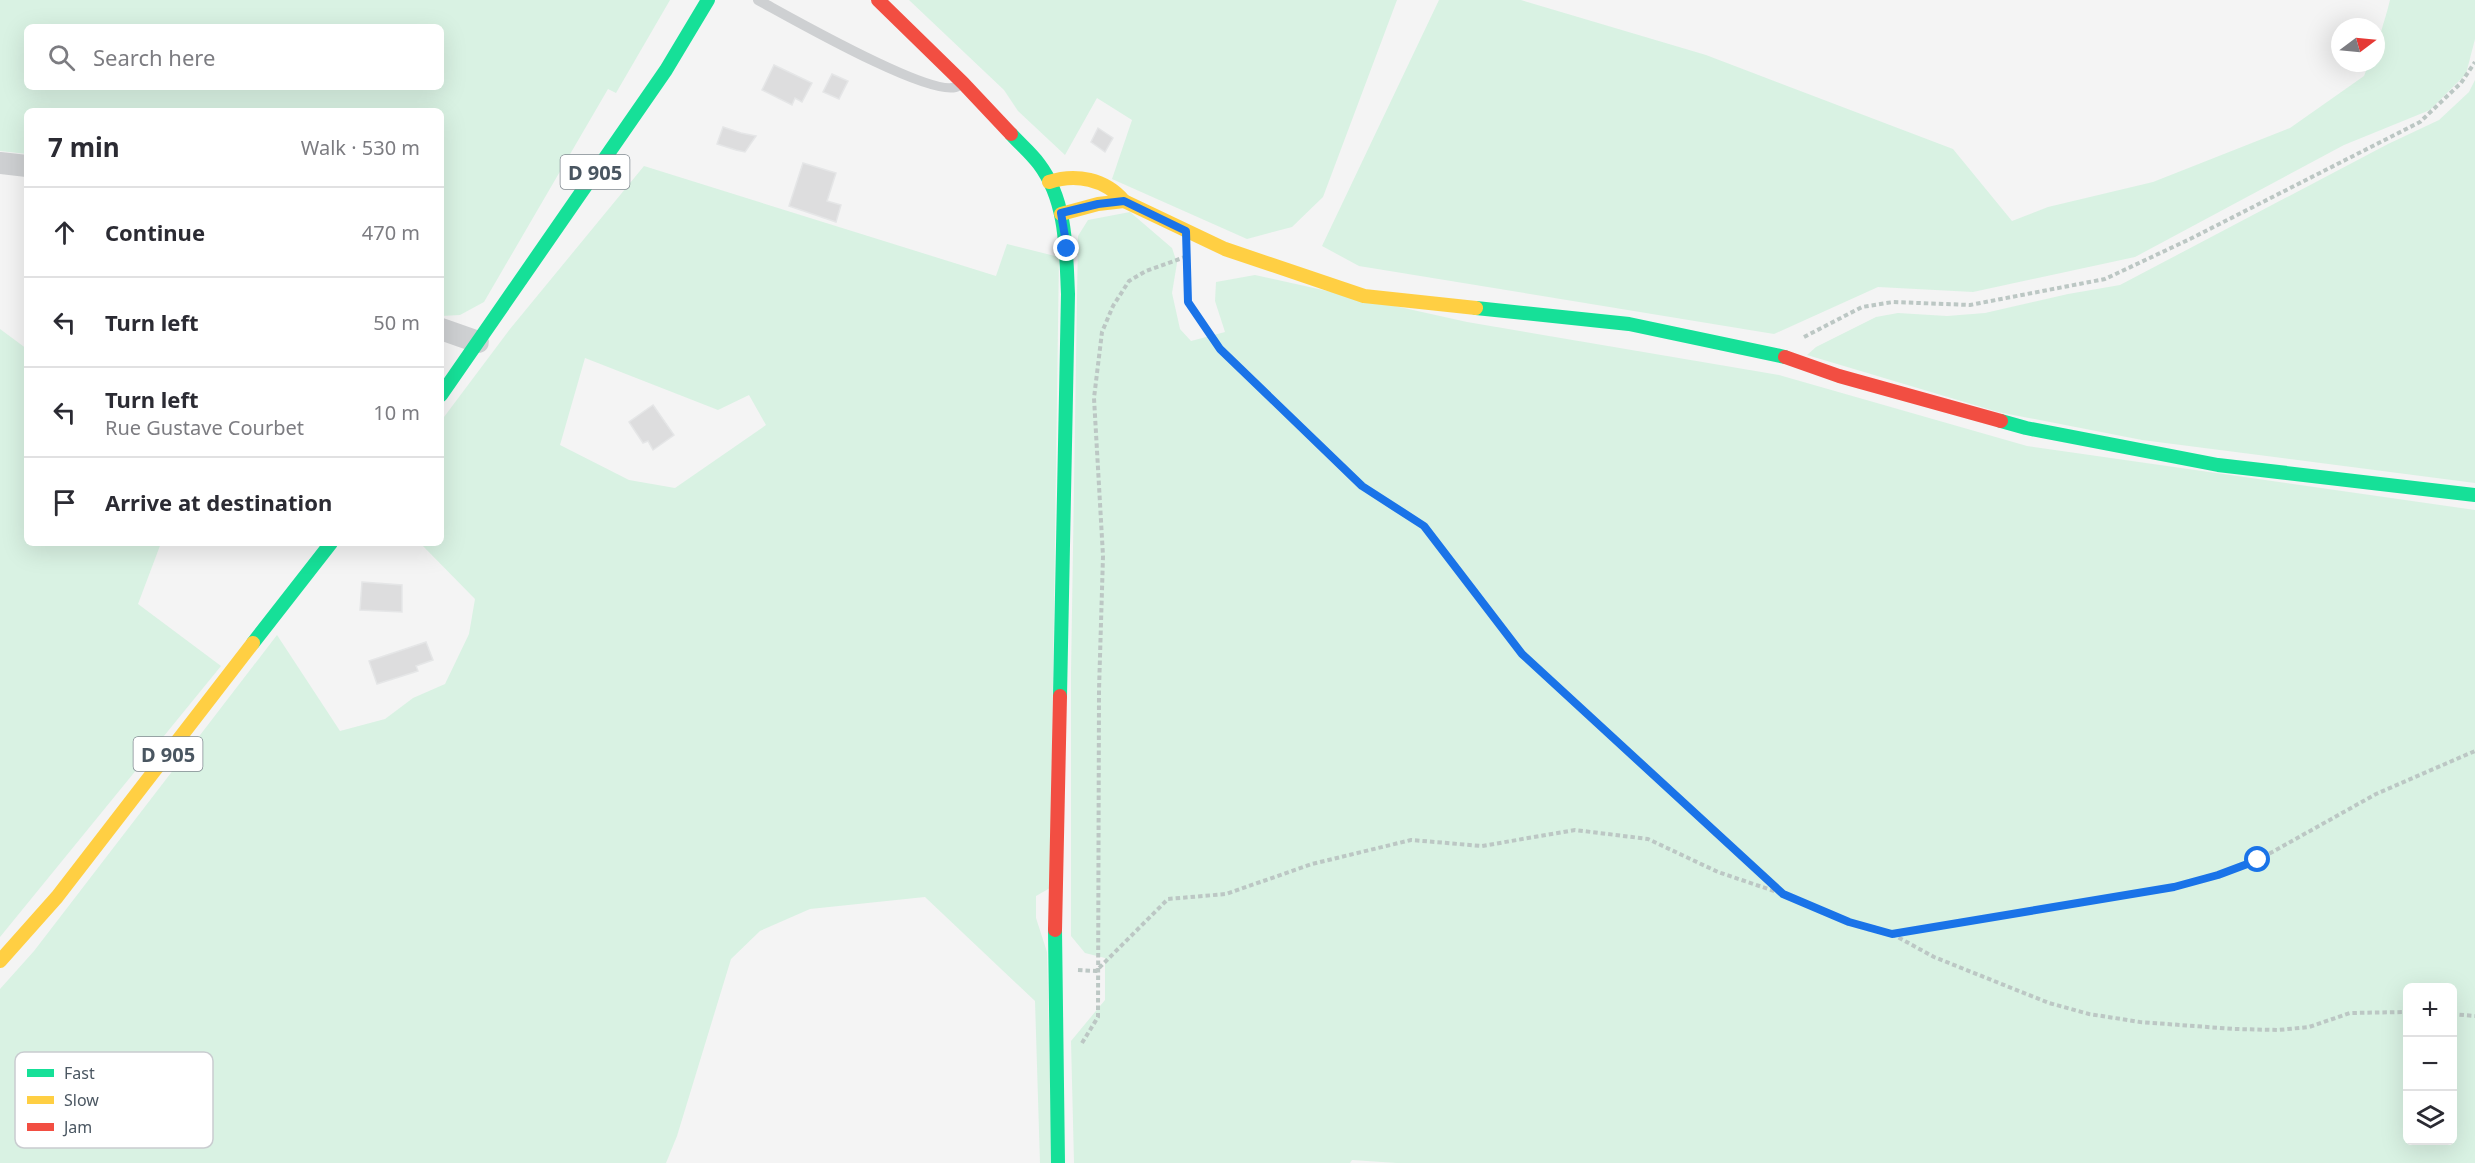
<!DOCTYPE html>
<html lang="en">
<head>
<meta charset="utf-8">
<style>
	:root { --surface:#fff; --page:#f2f2f3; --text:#2b2b33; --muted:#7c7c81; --line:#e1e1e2 }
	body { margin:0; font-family:"Noto Sans",sans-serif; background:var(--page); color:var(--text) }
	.controls { position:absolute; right:18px; bottom:18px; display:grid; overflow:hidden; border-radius:9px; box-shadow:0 6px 24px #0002 }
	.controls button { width:54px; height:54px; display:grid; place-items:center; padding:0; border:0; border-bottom:2px solid var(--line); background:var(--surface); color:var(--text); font:30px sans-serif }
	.compass { position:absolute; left:2331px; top:18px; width:54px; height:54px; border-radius:50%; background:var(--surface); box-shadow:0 6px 24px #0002; rotate:74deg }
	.stop { position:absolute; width:18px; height:18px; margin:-14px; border:4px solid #1a73e8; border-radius:50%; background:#fff }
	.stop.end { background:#1a73e8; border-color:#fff; box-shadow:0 2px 6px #0008 }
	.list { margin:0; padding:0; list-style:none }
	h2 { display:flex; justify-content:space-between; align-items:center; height:78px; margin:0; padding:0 24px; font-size:26px }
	h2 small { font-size:20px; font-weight:400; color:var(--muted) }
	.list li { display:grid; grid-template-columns:39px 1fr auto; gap:18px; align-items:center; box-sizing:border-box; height:90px; padding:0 24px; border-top:2px solid var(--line) }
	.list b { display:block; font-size:22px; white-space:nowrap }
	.list p { margin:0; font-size:20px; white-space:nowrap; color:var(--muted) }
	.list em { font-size:20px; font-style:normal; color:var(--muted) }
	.icon { flex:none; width:33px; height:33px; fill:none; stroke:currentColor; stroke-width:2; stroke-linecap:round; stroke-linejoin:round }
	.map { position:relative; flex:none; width:2475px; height:1163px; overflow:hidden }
	.search { position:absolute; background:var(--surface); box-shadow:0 6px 24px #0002; left:24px; top:24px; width:420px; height:66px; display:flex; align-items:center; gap:15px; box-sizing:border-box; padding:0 21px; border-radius:9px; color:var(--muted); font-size:22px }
	.panel { position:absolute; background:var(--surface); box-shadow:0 6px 24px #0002; left:24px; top:108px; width:420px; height:438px; border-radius:9px }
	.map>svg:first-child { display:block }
</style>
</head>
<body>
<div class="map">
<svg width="2475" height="1163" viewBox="0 0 2475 1163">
	<rect width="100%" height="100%" fill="#f4f4f4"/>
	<g fill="#d9f2e3" fill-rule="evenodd">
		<path d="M0,0H670L616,93L608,89L484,302L460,315L441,316V111H27V154L0,151ZM27,27H441V87H27Z"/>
		<polygon points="909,0 1397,0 1323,197 1292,227 1247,239 1112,179 1132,120 1097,98 1065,155 1018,111 1004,90"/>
		<path d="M1439,0H1521L1706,55L1953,149L2012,221L2048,207L2153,182L2290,128L2364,76L2369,63H2376C2376,41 2385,22 2390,0H2475V39L2466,74L2430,110L2344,145L2135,257L1973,292L1878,287L1774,334L1359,266L1322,246Z"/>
		<polygon points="2475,80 2475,483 2142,440 1998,412 1807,355 1816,347 1876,317 1898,313 1947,316 1985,313 2068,294 2120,285 2388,144 2439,120 2469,92"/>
		<path d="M644,166L996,276L1007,244L1059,257L1050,888L1036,896V918L1047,952L1052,1163H1040L1035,1001L925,897L810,909L760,931L731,959L677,1136L666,1163H0V989L34,951L277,635L340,731L385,719L413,698L445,684L469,634L475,599L420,543H441V421L510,329ZM585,358L718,410L749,395L766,425L675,488L629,480L560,445Z"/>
		<path d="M1130,212L1172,248L1177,263L1172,293L1180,329L1191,341L1225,332L1215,301L1216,282L1255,275L1467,322L1779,375L2027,446L2475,510V1163H1397L1352,1160L1350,1163H1074L1071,1041L1105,1000V958L1085,953L1071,936V673L1078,236L1088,220ZM2408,988H2452V1140H2408Z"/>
		<polygon points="0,329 27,349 25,408 27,409 27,543 161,543 138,604 221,666 0,937"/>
	</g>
	<g fill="#ddddde" stroke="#e5e6e7" stroke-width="1.5">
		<polygon points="774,65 812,83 802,102 795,98 792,105 762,90"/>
		<polygon points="832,74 848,81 839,99 823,92"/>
		<polygon points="723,127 741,133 756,136 745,152 736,150 717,144"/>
		<polygon points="1098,128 1113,138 1105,152 1091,142"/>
		<polygon points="803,163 836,173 827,201 841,205 836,222 789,206"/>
		<polygon points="653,405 674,435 653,450 648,441 643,443 629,422"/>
		<polygon points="362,582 402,585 402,612 360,610"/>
		<polygon points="426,642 433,660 416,666 418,671 377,684 369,661"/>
	</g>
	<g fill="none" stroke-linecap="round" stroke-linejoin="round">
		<g stroke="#bcc7c4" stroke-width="4" stroke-dasharray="4.5 3" stroke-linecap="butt">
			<polyline points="1187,258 1188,302 1220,349 1362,486 1424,526 1522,654 1780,891"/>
			<polyline points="1804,337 1862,307 1893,302 1970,305 2105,279 2190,239 2420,122 2461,83 2475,62"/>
			<polyline points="1892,934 1934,957 2049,1003 2089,1014 2140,1022 2234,1029 2278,1030 2309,1027 2350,1013 2408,1012"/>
			<polyline points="1078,970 1096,971 1168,899 1226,894 1312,864 1411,840 1482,846 1575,830 1648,839 1718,872 1783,894 1867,929 1892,934 2174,887 2218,875 2258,860 2376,794 2475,751"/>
			<polyline points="2452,1014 2475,1016"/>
			<polyline points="1082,1043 1098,1017 1099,690 1103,556 1094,398 1102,332 1113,306 1129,281 1146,271 1185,257"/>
		</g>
		<path stroke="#ced0d2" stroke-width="10" d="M758,0C786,15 935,101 958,86"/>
		<g stroke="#ced0d2" stroke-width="22">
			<polyline points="0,163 27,166"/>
			<polyline points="441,329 478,342"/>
		</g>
		<g stroke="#16e098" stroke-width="14">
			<path d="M1011,134C1020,144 1031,153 1039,164C1067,201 1066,251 1068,294L1060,696"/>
			<polyline points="1476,308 1629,324 1785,357"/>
			<polyline points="441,395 666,70 708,0"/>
			<polyline points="2001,421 2026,428 2218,465 2475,495"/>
			<polyline points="253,643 331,543"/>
			<polyline points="1055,930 1058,1163"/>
		</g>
		<g stroke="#ffcf43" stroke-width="14">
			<path d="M1049,182C1076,173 1105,179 1124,201L1225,249L1364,296L1476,308"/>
			<polyline points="1061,214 1098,204 1124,201"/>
			<polyline points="0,961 57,897 253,643"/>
		</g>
		<g stroke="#f24e42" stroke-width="14">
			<polyline points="878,0 963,83 1011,134"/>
			<polyline points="1785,357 1839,376 2001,421"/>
			<polyline points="1055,930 1060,696"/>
		</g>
	</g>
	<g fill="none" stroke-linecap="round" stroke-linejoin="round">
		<polyline stroke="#1a73e8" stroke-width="8" points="1067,249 1061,213 1098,204 1124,201 1186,231 1188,302 1220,349 1362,486 1424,526 1522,654 1783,894 1849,922 1892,934 2174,887 2218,875 2258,860"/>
	</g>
	<g text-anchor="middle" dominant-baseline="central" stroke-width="4.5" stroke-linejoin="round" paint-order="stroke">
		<g fill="#fff" stroke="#808990" stroke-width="1.5">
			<rect x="560.5" y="155" width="69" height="34" rx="4.5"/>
			<rect x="133.5" y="737" width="69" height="34" rx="4.5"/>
		</g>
		<g font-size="20" font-weight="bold" fill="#4a5661">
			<text x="595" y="172">D 905</text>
			<text x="168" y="754">D 905</text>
		</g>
	</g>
	<rect x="15" y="1052" width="198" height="96" rx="9" fill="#fff" stroke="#c9ccd0" stroke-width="1.5"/>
	<rect x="27" y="1069" width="27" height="8" fill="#16e098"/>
	<rect x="27" y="1096" width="27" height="8" fill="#ffcf43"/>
	<rect x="27" y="1123" width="27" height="8" fill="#f24e42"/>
	<g font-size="16" fill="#4a5661">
		<text x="64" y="1079">Fast</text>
		<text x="64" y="1106">Slow</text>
		<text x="64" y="1133">Jam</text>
	</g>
</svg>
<div class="controls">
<button>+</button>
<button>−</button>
<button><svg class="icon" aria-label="layers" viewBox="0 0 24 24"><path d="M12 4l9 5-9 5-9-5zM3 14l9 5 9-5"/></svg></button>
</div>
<svg class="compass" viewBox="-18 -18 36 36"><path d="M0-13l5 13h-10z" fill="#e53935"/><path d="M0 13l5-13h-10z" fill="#7c7c81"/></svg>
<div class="stop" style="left:2258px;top:860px"></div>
<div class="stop end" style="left:1067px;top:249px"></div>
<div class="search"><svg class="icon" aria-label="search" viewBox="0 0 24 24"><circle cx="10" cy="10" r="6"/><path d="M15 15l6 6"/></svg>Search here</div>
<section class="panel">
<h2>7 min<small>Walk · 530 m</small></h2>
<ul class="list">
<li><svg class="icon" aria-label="ahead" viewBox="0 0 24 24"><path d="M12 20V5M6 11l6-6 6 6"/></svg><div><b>Continue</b></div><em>470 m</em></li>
<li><svg class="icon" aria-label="left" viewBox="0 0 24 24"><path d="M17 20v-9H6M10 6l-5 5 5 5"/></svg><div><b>Turn left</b></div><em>50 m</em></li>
<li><svg class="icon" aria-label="left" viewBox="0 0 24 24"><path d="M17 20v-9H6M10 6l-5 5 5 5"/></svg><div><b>Turn left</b><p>Rue Gustave Courbet</p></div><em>10 m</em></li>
<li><svg class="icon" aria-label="arrive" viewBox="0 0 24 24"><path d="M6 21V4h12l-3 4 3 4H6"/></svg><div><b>Arrive at destination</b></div></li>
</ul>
</section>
</div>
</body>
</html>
